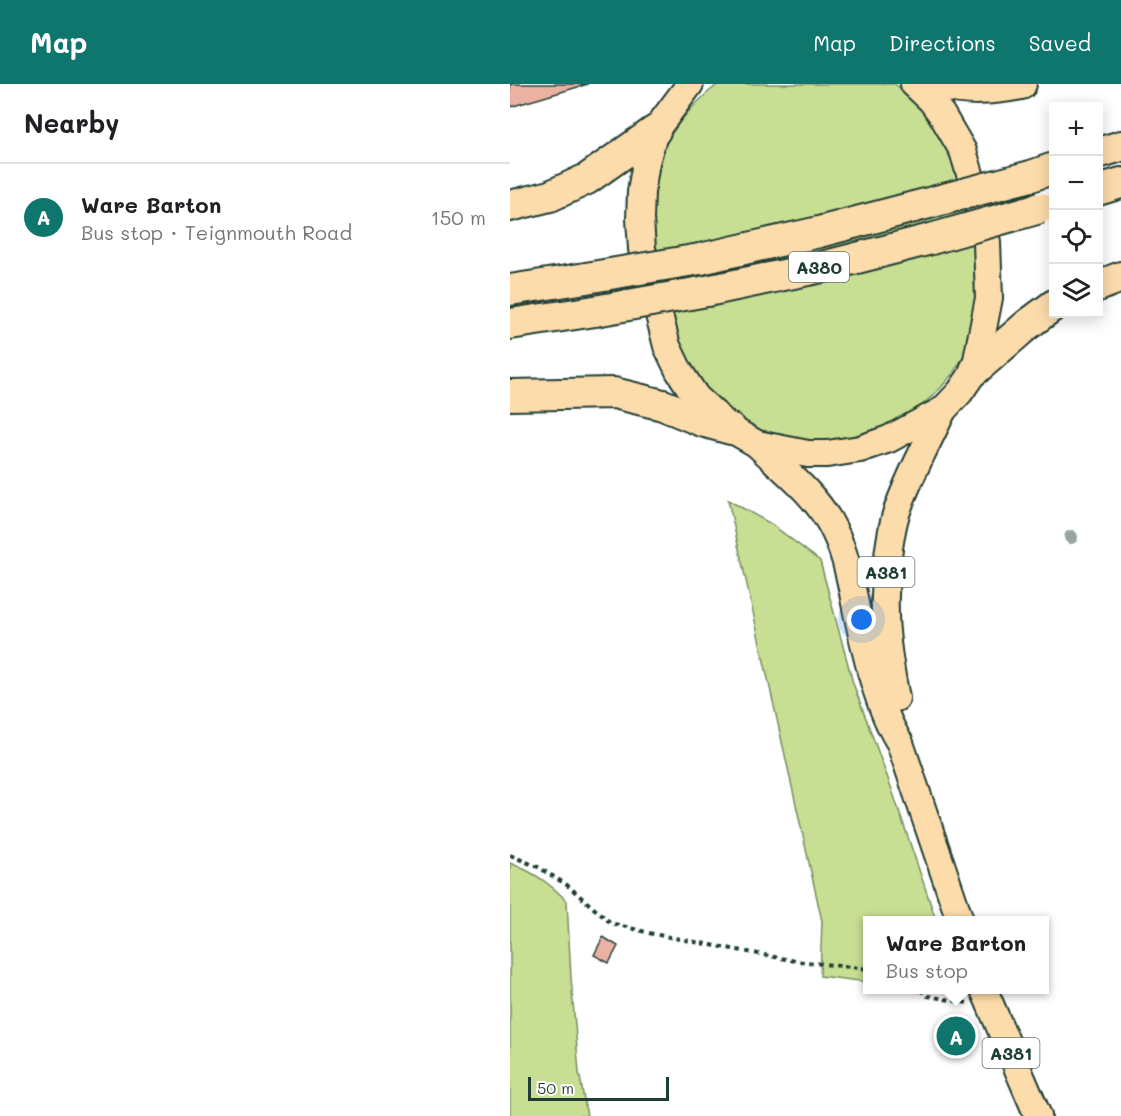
<!DOCTYPE html>
<html lang="en">
<head>
<meta charset="utf-8">
<style>
	:root { --surface:#fff; --page:#f6f6f6; --text:#202124; --muted:#757577; --line:#e0e0e0; --accent:#0f766e }
	body { margin:0; font-family:Mali,sans-serif; background:var(--page); color:var(--text) }
	.controls { position:absolute; right:18px; top:18px; display:grid; overflow:hidden; border-radius:0px; box-shadow:0 3px 15px #0003 }
	.controls button { width:54px; height:54px; display:grid; place-items:center; padding:0; border:0; border-bottom:2px solid var(--line); background:var(--surface); color:var(--text); font:30px sans-serif }
	.scale { position:absolute; left:18px; bottom:15px; width:141px; box-sizing:border-box; padding-left:6px; border:3px solid #1f3d34; border-top:0; font-size:16px; line-height:21px; white-space:nowrap; color:#1f3d34; -webkit-text-stroke:4px #fff; paint-order:stroke }
	.you { position:absolute; left:352px; top:536px; width:21px; height:21px; margin:-15px; border:4px solid #fff; border-radius:50%; background:#1a73e8; box-shadow:0 0 0 9px #1a73e833 }
	.badge { display:grid; place-items:center; width:39px; height:39px; border-radius:50%; background:var(--accent); color:#fff; font-size:20px; font-weight:700 }
	.pin { position:absolute; translate:-50% -50%; border:3px solid #fff; box-shadow:0 2px 6px #0006 }
	.popup { position:absolute; left:353px; top:832px; width:186px; height:78px; box-sizing:border-box; display:grid; place-content:center; border-radius:0px; background:var(--surface); filter:drop-shadow(0 2px 4px #0005); font-size:20px; white-space:nowrap; color:var(--muted) }
	.popup b { font-size:22px; color:var(--text) }
	.popup::after { content:''; position:absolute; left:50%; top:100%; margin-left:-12px; border:12px solid transparent; border-top-color:var(--surface) }
	.list { margin:0; padding:0; list-style:none }
	h2 { display:flex; justify-content:space-between; align-items:center; height:78px; margin:0; padding:0 24px; font-size:26px }
	h2 small { font-size:20px; font-weight:400; color:var(--muted) }
	.list li { display:grid; grid-template-columns:39px 1fr auto; gap:18px; align-items:center; box-sizing:border-box; height:108px; padding:0 24px; border-top:2px solid var(--line) }
	.list b { display:block; font-size:22px; white-space:nowrap }
	.list p { margin:0; font-size:20px; white-space:nowrap; color:var(--muted) }
	.list em { font-size:20px; font-style:normal; color:var(--muted) }
	.icon { flex:none; width:33px; height:33px; fill:none; stroke:currentColor; stroke-width:2; stroke-linecap:round; stroke-linejoin:round }
	.map { position:relative; flex:none; width:611px; height:1032px; overflow:hidden }
	header { display:flex; align-items:center; gap:36px; box-sizing:border-box; height:84px; padding:0 30px; background:var(--accent); color:#fff }
	header strong { font-size:28px }
	nav { display:flex; gap:33px; margin-inline-start:auto; font-size:21px }
	main { display:flex }
	aside { flex:1; background:var(--surface) }
	.map>svg:first-child { display:block }
</style>
</head>
<body>
<header>
<strong>Map</strong>
<nav><a>Map</a><a>Directions</a><a>Saved</a></nav>
</header>
<main>
<aside>
<h2>Nearby<small></small></h2>
<ul class="list">
<li><span class="badge">A</span><div><b>Ware Barton</b><p>Bus stop · Teignmouth Road</p></div><em>150 m</em></li>
</ul>
</aside>
<div class="map">
<svg width="611" height="1032" viewBox="0 0 611 1032">
	<rect width="100%" height="100%" fill="#fff"/>
	<filter id="ink" filterUnits="userSpaceOnUse"><feTurbulence type="fractalNoise" baseFrequency=".0167" numOctaves="2"/><feDisplacementMap in="SourceGraphic" scale="12" xChannelSelector="R" yChannelSelector="G"/><feConvolveMatrix kernelMatrix="1 2 1 2 8 2 1 2 1" color-interpolation-filters="sRGB"/></filter>
	<g filter="url(#ink)">
		<g fill="#c8de93" stroke="#748e64" stroke-width="1.5">
			<path d="M208,0H385C431,38 444,72 457,129C467,171 474,213 461,255C447,296 408,330 370,348C343,360 291,360 263,352C234,344 205,319 187,296C163,264 157,223 148,185C129,105 143,52 208,0Z"/>
			<polygon points="218,416 261,440 310,477 343,599 381,703 426,836 358,836 357,898 310,892 312,837"/>
			<path d="M0,779C25,789 38,798 57,817L61,894L69,988L77,1032H0Z"/>
		</g>
		<g fill="#ebb2a4" stroke="#1f3d34" stroke-width="1.5">
			<polygon points="0,0 78,0 0,23"/>
			<polygon points="93,853 108,862 99,879 84,871"/>
		</g>
		<g fill="none" stroke-linecap="round" stroke-linejoin="round">
			<g stroke="#1f3d34" stroke-width="30">
				<g id="primary">
					<polyline points="180,0 145,47 136,78 131,108 130,135 132,165 157,262 169,287 186,313 221,345 247,360 298,370 317,370 350,365 379,355 433,326 450,308 465,286 479,214 477,158 460,90 453,67 432,31 421,16 404,0"/>
					<path d="M247,360C272,385 301,406 319,437C335,464 340,494 346,524C355,566 367,623 390,659L450,836"/>
					<path d="M386,614C376,564 371,522 378,472C380,457 382,441 387,427C399,392 417,360 433,326"/>
					<polyline points="474,906 528,1032"/>
				</g>
			</g>
			<g stroke="#1f3d34" stroke-width="34">
				<g id="highway">
					<path d="M427,0C458,7 480,6 511,0"/>
					<polyline points="588,69 611,62"/>
					<polyline points="521,92 544,84"/>
					<polyline points="588,106 611,99"/>
					<polyline points="0,122 40,112 77,95 145,47"/>
					<polyline points="190,175 309,148 404,123"/>
					<polyline points="588,202 611,193"/>
					<polyline points="0,206 76,194"/>
					<polyline points="197,207 312,183 421,155"/>
					<polyline points="0,240 85,227"/>
					<polyline points="465,286 517,241 544,221"/>
					<polyline points="0,311 104,309 153,321 192,337 221,345"/>
				</g>
			</g>
			<g stroke="#1f3d34" stroke-width="4" stroke-dasharray="4.5 4.5" stroke-linecap="butt">
				<polyline points="0,771 28,783 57,801 101,839 143,850 286,877 358,885"/>
				<polyline points="410,906 418,912 458,919"/>
			</g>
			<use href="#primary" stroke="#fddcac" stroke-width="26"/>
			<use href="#highway" stroke="#fddcac" stroke-width="30"/>
			<g stroke="#1f3d34" stroke-width="34" stroke-linecap="butt">
				<g id="highway-bridge">
					<polyline points="404,123 521,92"/>
					<polyline points="421,155 530,124"/>
					<polyline points="76,194 190,175"/>
					<polyline points="85,227 197,207"/>
				</g>
			</g>
			<use href="#highway-bridge" stroke="#fddcac" stroke-width="30"/>
		</g>
		<circle fill="#96a69a" cx="561" cy="453" r="7"/>
	</g>
	<g text-anchor="middle" dominant-baseline="central" stroke-width="5" stroke-linejoin="round" paint-order="stroke">
		<g fill="#fff" stroke="#627771" stroke-width="1.5">
			<rect x="279" y="168" width="60" height="30" rx="4.5"/>
			<rect x="347.5" y="473" width="57" height="30" rx="4.5"/>
			<rect x="472.5" y="954" width="57" height="30" rx="4.5"/>
		</g>
		<g font-size="18" font-weight="bold" fill="#1f3d34">
			<text x="309" y="183">A380</text>
			<text x="376" y="488">A381</text>
			<text x="501" y="969">A381</text>
		</g>
	</g>
</svg>
<div class="controls">
<button>+</button>
<button>−</button>
<button><svg class="icon" aria-label="locate" viewBox="0 0 24 24"><circle cx="12" cy="12" r="6"/><path d="M12 2v4M12 18v4M2 12h4M18 12h4"/></svg></button>
<button><svg class="icon" aria-label="layers" viewBox="0 0 24 24"><path d="M12 4l9 5-9 5-9-5zM3 14l9 5 9-5"/></svg></button>
</div>
<div class="scale">50 m</div>
<div class="you"></div>
<div class="pin badge" style="left:446px;top:952px">A</div>
<div class="popup"><b>Ware Barton</b>Bus stop</div>
</div>
</main>
</body>
</html>
